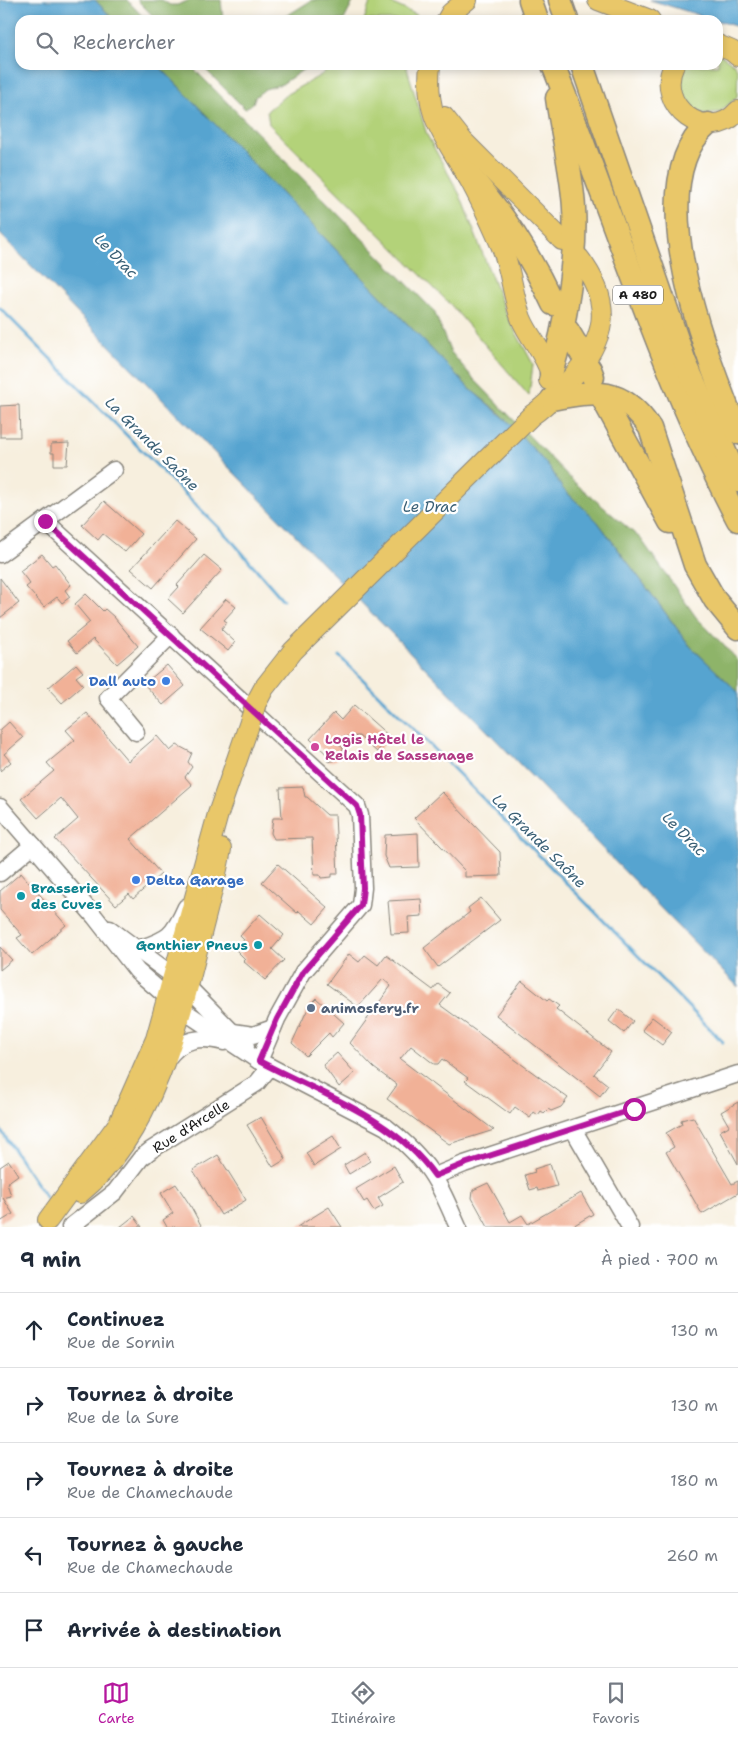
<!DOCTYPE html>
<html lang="fr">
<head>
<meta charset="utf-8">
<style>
	:root { --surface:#fff; --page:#f6f6f7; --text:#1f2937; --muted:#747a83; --line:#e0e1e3; --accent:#b5179e }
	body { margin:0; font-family:"Shantell Sans",sans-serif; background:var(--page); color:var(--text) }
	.stop { position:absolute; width:15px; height:15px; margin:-11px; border:4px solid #b5179e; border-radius:50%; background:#fff }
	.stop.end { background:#b5179e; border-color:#fff; box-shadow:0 1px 5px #0008 }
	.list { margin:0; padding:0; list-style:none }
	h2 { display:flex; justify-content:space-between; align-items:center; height:65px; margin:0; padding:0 20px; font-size:21px }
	h2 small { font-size:16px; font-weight:400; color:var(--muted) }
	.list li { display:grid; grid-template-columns:32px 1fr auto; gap:15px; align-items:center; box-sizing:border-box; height:75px; padding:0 20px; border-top:1px solid var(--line) }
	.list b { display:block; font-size:19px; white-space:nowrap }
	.list p { margin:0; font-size:16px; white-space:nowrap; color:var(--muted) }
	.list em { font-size:16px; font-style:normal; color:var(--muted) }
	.icon { flex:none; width:28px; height:28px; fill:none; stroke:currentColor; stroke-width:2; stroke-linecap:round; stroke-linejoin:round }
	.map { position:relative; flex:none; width:738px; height:1227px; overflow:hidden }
	.search { position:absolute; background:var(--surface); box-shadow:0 2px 8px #0003; left:15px; right:15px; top:15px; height:55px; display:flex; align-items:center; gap:12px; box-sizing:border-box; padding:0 18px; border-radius:15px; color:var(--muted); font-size:19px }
	.sheet { height:440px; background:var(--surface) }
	nav { display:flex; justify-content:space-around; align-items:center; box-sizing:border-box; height:70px; border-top:1px solid var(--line); background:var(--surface); font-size:14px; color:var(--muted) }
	nav a { display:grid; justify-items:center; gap:2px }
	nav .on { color:var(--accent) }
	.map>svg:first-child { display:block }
</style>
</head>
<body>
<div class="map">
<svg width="738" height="1227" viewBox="0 0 738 1227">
	<rect width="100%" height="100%" fill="#fff"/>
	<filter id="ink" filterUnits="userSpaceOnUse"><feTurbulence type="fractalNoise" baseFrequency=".02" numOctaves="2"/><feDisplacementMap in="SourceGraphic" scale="10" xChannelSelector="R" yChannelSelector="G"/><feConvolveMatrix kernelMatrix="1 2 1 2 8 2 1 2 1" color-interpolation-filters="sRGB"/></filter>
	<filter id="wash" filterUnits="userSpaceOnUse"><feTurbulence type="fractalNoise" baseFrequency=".0096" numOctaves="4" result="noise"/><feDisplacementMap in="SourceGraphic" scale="20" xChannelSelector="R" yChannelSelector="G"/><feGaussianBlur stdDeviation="1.12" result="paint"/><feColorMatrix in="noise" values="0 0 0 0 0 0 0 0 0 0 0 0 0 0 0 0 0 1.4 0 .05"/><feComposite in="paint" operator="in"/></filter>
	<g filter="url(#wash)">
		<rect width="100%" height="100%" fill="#f7efde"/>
		<g fill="#b3d279" stroke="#68774a">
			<polygon points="371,0 384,0 417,15 416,20 364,20"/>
			<polygon points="718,53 735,65 738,71 737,97 720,112 703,114 688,106 678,86 684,65 718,65"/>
			<polygon points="331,65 406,65 427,135 460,195 506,314 533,364 529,396 451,305 269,124 267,111 287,94 321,75"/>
		</g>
		<g fill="#8eb469" stroke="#556842">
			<polygon points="95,0 127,0 146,20 114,20"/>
			<polygon points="137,0 162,0 170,5 177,5 190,0 221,0 223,20 157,20"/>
			<polygon points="312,0 354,0 344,20 280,20"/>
			<polygon points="158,65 190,65 434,311 450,351 472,377 574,482 641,539 696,617 738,660 738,692 690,646 597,521 562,488 551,469 500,413 470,389"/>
			<polygon points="201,65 310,65 282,84 265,89 255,97 253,103 245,109"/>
		</g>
		<g fill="#57a4d0" stroke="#3a6076">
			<polygon points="0,0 95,0 114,20 20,20 20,65 158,65 470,389 508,421 551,469 562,488 597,521 690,646 738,692 738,987 0,234"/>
			<polygon points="650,0 738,0 738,27"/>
		</g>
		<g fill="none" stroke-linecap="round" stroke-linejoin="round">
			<g stroke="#57a4d0" stroke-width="3">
				<polyline points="0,308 231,540 283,600"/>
				<polyline points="339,656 449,764 723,1042"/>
				<polyline points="0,1129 46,1198"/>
			</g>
		</g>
		<g id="blocks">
			<g fill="#f1b197">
				<polygon points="19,405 20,437 0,437 0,406"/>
				<polygon points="69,443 67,465 54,465 54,453 51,453 51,444"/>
				<polygon points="104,501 141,534 125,552 103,534 98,540 82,525"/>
				<polygon points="175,521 196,539 153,588 131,569"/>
				<polygon points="42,554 52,566 55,564 71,585 65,590 70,597 62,603 57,597 44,607 26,587 30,584 20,571"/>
				<polygon points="204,555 222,570 183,613 168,599 179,587 177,585"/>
				<polygon points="0,578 19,603 0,618"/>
				<polygon points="86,594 103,611 105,609 114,617 138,646 117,664 93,639 77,653 67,641 90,622 75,604"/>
				<polygon points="226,599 236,607 224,620 227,622 221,629 235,642 228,651 200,628"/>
				<polygon points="76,664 83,672 76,677 83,685 62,703 48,688"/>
				<polygon points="167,665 185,686 163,705 144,684"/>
				<polygon points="354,705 390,737 377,752 359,736 331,738 343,748 343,753 336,760 328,762 329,756 310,739 334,713 341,720"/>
				<polygon points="87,713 128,761 157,736 170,751 177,745 192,753 188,762 192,767 185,777 192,785 130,839 161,874 133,899 129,894 116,905 55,839 78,819 61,798 38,818 21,799 54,771 47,763 75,740 66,730"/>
				<polygon points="9,722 23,738 4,754 11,762 0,771 0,730"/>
				<polygon points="303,787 305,797 307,797 327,815 335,815 338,874 332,874 332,877 321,878 320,875 314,875 312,838 274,839 271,833 273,818 282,818 280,788"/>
				<polygon points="442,792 500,852 501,876 465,877 465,871 414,818"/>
				<polygon points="418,833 419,867 389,868 384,856 385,835"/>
				<polygon points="278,864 328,908 314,924 299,911 297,913 262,882"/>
				<polygon points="21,873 66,925 32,955 17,938 22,935 0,910 0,891"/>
				<polygon points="481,898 500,920 438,967 424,948 470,912 468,908"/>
				<polygon points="421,899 422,916 408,917 409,933 391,934 388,901"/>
				<polygon points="260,914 284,935 272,949 284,960 265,980 243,961 245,959 236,950 244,940 240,936"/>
				<polygon points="0,947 12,960 0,970"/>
				<polygon points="349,954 359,962 365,955 378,965 386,955 433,990 438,984 450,993 440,1005 568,1098 561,1107 551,1111 548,1109 544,1113 541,1111 538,1115 534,1112 530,1118 515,1107 510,1114 465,1081 468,1078 442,1059 438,1064 434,1064 411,1046 400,1059 494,1130 449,1144 387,1099 397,1085 374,1068 350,1043 391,986 383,979 358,1007 327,984"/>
				<polygon points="522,981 547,1001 549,999 559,1006 556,1009 611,1052 594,1074 608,1085 600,1096 496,1015"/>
				<polygon points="316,998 344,1023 332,1037 329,1033 306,1056 292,1043 310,1004"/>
				<polygon points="618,1009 633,1021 624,1033 609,1021"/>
				<polygon points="652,1017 672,1032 662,1045 642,1030"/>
				<polygon points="337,1053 355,1073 339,1087 323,1065"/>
				<polygon points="738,1102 738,1164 720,1131 729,1126 721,1112"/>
				<polygon points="261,1117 286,1159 273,1167 247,1125"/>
				<polygon points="693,1117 732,1184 738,1181 738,1193 702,1214 666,1152 674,1147 666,1133 682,1124 681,1120"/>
				<polygon points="333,1136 341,1149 314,1166 306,1153"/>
				<polygon points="365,1152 370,1161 349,1174 344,1165"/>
				<polygon points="218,1155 246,1200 221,1215 193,1170"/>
				<polygon points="9,1161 18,1175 7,1183 11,1196 3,1198 13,1214 0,1222 0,1167"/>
				<polygon points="550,1164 557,1186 538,1191 537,1188 530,1190 525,1175 535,1172 534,1169"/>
				<polygon points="394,1166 403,1182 378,1198 383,1206 374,1211 367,1200 364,1202 356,1189"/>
				<polygon points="488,1183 510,1222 522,1215 528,1224 581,1193 593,1214 571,1227 488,1227 472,1198 473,1190"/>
				<polygon points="176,1184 190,1205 202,1227 167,1227 163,1220 173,1213 161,1193"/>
				<polygon points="329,1207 342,1227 297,1227"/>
				<polygon points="134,1216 142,1227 120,1227"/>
			</g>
		</g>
	</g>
	<g filter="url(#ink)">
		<use href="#blocks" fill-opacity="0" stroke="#8a867d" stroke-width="1"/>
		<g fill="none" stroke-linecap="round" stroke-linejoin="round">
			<g stroke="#8a867d" stroke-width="19">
				<g id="minor">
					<polyline points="45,521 357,806 360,815 363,888 361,905 303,972 277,1019 259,1061"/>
					<polyline points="0,554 114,470"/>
					<polyline points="136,732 108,698 171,635"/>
					<path d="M0,807L95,917L137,971L181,1009L259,1061L386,1127C429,1161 437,1179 458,1227"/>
					<polyline points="0,873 33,845"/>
					<polyline points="110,929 188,987 246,1046"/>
					<path d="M133,951C166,939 171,941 186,907"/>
					<polyline points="233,1032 253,1035 273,1028"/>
					<path d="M167,1059C182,1038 201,1036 224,1042"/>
					<polyline points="573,1129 630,1227"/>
					<polyline points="435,1176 464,1164 738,1074"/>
					<polyline points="70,1227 115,1192 141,1158 151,1150 257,1083 270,1067"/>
				</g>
			</g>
			<g stroke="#8a867d" stroke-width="22">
				<g id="major">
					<polyline points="598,0 650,20"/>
					<polyline points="447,20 451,13 467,0"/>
					<polyline points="718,45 732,51 738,56"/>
					<path d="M430,65C425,114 441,131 464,170C478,193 490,220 501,245C511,268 512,294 521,318C529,338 545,353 551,374L549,380"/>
					<path d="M674,65C654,106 708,146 738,111"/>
					<polyline points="444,117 463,141 562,240"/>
					<path d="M256,703L264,688L293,651L532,415C546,406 557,393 569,381C606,340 615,305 579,258"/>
					<path d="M80,1193C152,1135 180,1021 201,934C208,906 216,878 221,849"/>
					<polyline points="48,1220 119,1123 156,1039 218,814 250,722"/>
				</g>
			</g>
			<g stroke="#8a867d" stroke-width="25">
				<g id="highway">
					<polyline points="530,0 537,20"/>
					<polyline points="560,0 567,20"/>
					<path d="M553,65C614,217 661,374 738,520"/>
					<polyline points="582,65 685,362 738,481"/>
					<path d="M708,124C637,185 708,362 738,433"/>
					<path d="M465,171C502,210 530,255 553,304"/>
					<polyline points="568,331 583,356"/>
					<polyline points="590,369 593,377"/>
					<path d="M551,374C565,327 577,257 574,208C572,171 562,135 557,98"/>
					<path d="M552,399C595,390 623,387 650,428L695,565L715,600L738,628"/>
					<polyline points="604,401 670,522"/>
				</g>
			</g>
			<use href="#minor" stroke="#fff" stroke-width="16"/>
			<use href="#major" stroke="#e9c769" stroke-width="20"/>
			<use href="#highway" stroke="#e9c769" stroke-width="22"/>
			<g stroke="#8a867d" stroke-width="22" stroke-linecap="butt">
				<polyline id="major-bridge" points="250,722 256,703"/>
			</g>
			<use href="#major-bridge" stroke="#e9c769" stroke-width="20"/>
		</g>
	</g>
	<g fill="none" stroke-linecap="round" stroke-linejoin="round" filter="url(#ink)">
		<path stroke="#b5179e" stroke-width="6" d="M45,521L357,806L360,815L363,888L361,905L303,972L277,1019L259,1061C320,1094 394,1117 435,1176L464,1164L634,1109"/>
	</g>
	<g fill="#3f7fe0" stroke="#fff" stroke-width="2">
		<circle cx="166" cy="681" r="5"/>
		<circle cx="136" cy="880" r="5"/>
	</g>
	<circle fill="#d1479c" stroke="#fff" stroke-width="2" cx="315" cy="747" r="5"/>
	<g fill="#0f9aa8" stroke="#fff" stroke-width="2">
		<circle cx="21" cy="896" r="5"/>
		<circle cx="258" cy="945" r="5"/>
	</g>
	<circle fill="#5c6f8a" stroke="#fff" stroke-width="2" cx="311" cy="1008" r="5"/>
	<g text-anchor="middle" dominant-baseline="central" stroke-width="4.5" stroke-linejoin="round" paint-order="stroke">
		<rect fill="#fff" stroke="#606060" stroke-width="1" x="613" y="285.5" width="50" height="19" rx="4"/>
		<g font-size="12" font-weight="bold" fill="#1c1c1c">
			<text x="638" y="295">A 480</text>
		</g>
		<g font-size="14" font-weight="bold" fill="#366cbe" stroke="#fff" text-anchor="end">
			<text x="156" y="681">Dall auto</text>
			<text x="146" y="880" text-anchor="start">Delta Garage</text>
		</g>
		<g font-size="14" font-weight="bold" fill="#b23c85" stroke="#fff" text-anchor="start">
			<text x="325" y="739">Logis Hôtel le<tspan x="325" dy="16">Relais de Sassenage</tspan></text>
		</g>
		<g font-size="14" font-weight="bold" fill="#0d838f" stroke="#fff" text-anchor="start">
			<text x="31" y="888">Brasserie<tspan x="31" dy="16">des Cuves</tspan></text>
			<text x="248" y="945" text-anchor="end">Gonthier Pneus</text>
		</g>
		<g font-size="14" font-weight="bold" fill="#4e5e75" stroke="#fff" text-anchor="start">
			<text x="321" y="1008">animosfery.fr</text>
		</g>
		<g font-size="14" fill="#1c1c1c" stroke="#fff">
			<text transform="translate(191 1126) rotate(-32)">Rue d'Arcelle</text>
		</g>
		<g font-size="15" font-style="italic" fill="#3a6076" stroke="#fff">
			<text transform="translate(116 256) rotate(46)">Le Drac</text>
			<text transform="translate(152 444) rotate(45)">La Grande Saône</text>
			<text x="430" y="507">Le Drac</text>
			<text transform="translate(684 834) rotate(45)">Le Drac</text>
			<text transform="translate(539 841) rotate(45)">La Grande Saône</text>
		</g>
	</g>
</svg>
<div class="stop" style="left:634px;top:1109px"></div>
<div class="stop end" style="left:45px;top:521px"></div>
<div class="search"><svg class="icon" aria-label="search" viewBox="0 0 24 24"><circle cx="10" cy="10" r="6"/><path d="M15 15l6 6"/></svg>Rechercher</div>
</div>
<section class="sheet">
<h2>9 min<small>À pied · 700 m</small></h2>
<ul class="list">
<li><svg class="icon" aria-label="ahead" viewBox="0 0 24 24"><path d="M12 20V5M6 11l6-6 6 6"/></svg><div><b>Continuez</b><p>Rue de Sornin</p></div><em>130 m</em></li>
<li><svg class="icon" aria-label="right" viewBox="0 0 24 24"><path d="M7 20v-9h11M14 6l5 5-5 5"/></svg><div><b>Tournez à droite</b><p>Rue de la Sure</p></div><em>130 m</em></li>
<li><svg class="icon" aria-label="right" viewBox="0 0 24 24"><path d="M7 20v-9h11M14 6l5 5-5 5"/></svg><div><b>Tournez à droite</b><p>Rue de Chamechaude</p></div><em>180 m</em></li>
<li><svg class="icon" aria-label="left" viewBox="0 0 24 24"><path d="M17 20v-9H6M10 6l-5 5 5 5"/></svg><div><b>Tournez à gauche</b><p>Rue de Chamechaude</p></div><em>260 m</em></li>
<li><svg class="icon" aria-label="arrive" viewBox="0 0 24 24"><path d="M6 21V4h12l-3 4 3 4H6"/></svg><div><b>Arrivée à destination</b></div></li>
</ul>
</section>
<nav>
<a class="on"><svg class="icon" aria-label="map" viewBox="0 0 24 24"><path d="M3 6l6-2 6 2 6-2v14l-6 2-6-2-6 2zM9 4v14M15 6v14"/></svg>Carte</a>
<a><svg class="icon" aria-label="directions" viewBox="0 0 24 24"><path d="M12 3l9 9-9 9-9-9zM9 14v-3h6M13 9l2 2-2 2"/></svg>Itinéraire</a>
<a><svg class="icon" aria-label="saved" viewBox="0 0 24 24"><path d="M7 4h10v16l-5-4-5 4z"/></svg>Favoris</a>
</nav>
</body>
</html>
